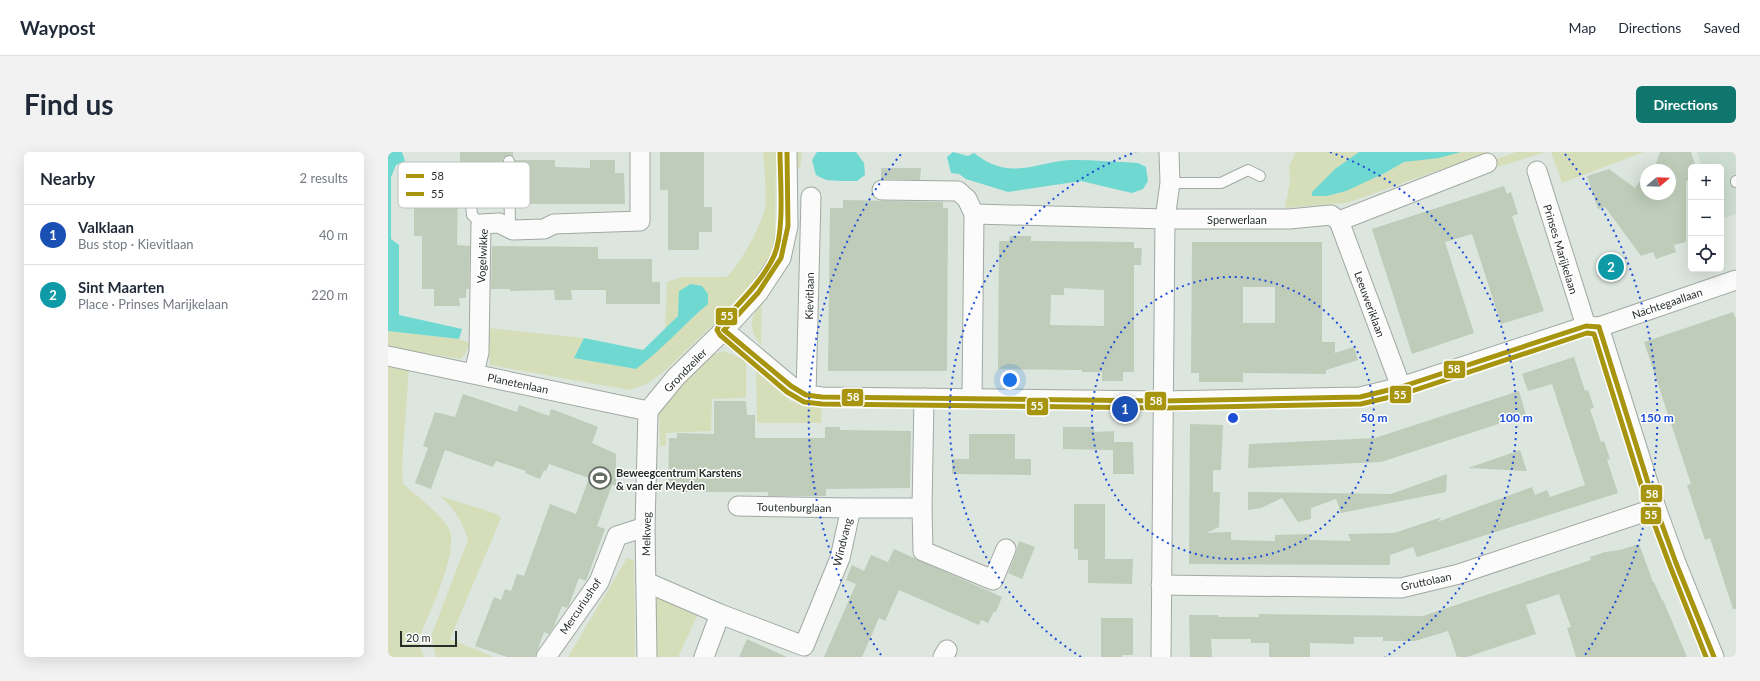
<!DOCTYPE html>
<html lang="en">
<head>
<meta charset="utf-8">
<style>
	:root { --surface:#fff; --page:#f2f2f3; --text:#1f2937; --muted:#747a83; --line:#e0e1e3; --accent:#0f766e }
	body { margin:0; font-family:Lato,sans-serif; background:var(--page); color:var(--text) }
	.controls { position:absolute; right:12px; top:12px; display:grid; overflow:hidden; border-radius:6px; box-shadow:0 4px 16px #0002 }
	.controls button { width:36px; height:36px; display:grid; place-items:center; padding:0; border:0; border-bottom:1px solid var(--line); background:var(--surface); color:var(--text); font:20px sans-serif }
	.compass { position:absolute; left:1252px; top:12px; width:36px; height:36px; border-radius:50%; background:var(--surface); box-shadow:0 4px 16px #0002; rotate:71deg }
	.scale { position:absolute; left:12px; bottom:10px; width:57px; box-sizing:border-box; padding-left:4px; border:2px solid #272e29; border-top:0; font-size:11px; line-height:14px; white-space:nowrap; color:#272e29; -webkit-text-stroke:3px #fff; paint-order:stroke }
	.you { position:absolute; left:622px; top:228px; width:14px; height:14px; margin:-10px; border:3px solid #fff; border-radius:50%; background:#1a73e8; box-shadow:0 0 0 6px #1a73e833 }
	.badge { display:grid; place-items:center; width:26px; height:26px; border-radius:50%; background:var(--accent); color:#fff; font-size:13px; font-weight:700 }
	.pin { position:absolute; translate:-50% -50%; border:2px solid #fff; box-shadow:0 1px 4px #0006 }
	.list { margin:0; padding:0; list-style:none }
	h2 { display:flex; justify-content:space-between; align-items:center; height:52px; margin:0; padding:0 16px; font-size:17px }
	h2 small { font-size:13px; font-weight:400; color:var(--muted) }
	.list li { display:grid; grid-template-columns:26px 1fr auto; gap:12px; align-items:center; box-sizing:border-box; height:60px; padding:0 16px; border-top:1px solid var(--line) }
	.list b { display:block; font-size:15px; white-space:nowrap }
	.list p { margin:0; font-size:13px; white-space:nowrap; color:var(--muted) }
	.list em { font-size:13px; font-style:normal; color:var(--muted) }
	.icon { flex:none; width:22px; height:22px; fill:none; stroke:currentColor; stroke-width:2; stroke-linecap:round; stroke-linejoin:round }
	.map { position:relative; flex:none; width:1348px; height:505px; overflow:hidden; border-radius:6px }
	header { display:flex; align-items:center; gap:24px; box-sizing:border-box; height:56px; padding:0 20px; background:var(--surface); border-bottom:1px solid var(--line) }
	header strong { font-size:19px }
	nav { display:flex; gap:22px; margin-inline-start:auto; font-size:14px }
	.intro { display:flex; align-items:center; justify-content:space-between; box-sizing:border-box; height:96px; padding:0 24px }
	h1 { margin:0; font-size:28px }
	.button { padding:10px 18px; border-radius:6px; background:var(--accent); color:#fff; font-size:14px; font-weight:700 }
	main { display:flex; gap:24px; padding:0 24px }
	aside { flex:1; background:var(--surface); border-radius:6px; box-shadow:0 4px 16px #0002 }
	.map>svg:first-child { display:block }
</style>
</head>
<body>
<header>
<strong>Waypost</strong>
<nav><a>Map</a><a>Directions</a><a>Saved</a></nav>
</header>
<div class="intro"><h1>Find us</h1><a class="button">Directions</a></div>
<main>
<aside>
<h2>Nearby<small>2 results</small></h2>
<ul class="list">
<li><span class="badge" style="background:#1a4fb4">1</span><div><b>Valklaan</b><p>Bus stop · Kievitlaan</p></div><em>40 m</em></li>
<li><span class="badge" style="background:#0f9aa8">2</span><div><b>Sint Maarten</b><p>Place · Prinses Marijkelaan</p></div><em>220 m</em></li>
</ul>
</aside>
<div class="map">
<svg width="1348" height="505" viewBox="0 0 1348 505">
	<rect width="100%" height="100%" fill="#dce6de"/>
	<polygon fill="#ccddd0" points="1309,0 1348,0 1348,62 1333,67 1333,15 1314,15"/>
	<g fill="#d5deb9">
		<path d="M375,0H388L387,94L372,123L349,150L278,218L259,232L241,238L102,213L100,176L196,186L186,206L248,217L320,152L290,164L277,178L279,130L294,125H339C351,113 374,73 377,55C379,38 376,18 375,0Z"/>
		<polygon points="408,0 414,0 412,16 408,15"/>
		<polygon points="908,0 971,0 947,17 924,40 939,44 952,41 997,21 1016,10 1073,0 1102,0 959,51 897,56 902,29 901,14"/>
		<polygon points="1128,0 1158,0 1110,15 1108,7"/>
		<polygon points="1163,0 1256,0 1174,31"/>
		<path d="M374,151L373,194C361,177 360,166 374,151Z"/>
		<polygon points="0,179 71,187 84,192 73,207 0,195"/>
		<polygon points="336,199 358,209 358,246 324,247 323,279 278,281 278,294 272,294 271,259 285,240 320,204"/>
		<path d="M0,214L21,217L14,313L15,332C30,345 48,358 60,375C74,396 39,465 30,489L36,505H0Z"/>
		<polygon points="368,219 402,249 434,254 433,271 369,271"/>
		<path d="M52,344L109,362L113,366L62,487L106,505H48L43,484L80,388C74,368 67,358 52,344Z"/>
		<polygon points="239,406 246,408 247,505 180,505"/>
		<polygon points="275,444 311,460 290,505 267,505 268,447"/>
	</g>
	<g fill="#6ed8d1">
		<polygon points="0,0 14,0 17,9 8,13 3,25 3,87 11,93 11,163 74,177 71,187 0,179"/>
		<polygon points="429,0 468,0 476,11 477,23 469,29 453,29 438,28 428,23 424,8"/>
		<path d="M565,0L580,4L586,1C592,5 598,10 604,12C632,24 658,8 686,8C707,8 729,10 750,11L758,15L760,29L755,37L744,41L693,29L620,40L578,27L571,22L563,21L559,5Z"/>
		<polygon points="971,0 1073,0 1051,6 1016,10 997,21 958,39 939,44 924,44 924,40 947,17"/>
		<path d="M303,132L314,134L320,142V152C295,173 274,198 248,217L186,206L196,186L255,198L290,164L291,139Z"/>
	</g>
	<g fill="#beccb9" fill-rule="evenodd">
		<polygon points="72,0 125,0 125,4 121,3 115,6 115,24 75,24 72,21"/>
		<polygon points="272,0 316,0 316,55 324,55 324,80 311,80 311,98 280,98 280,38 272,38"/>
		<polygon points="1272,0 1303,0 1308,15 1303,15 1303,27 1298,29 1298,90 1286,93 1288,100 1268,107 1265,100 1253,104 1217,55 1210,57 1199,24 1221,17 1247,36 1253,28 1258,30 1258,42 1282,42 1282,18 1266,18"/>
		<polygon points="127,8 167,8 167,15 202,16 202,8 227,8 227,21 236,21 237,52 131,52 131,24 128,24"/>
		<polygon points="46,15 70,16 70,18 66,17 61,18 59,24 70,37 69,93 82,94 81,137 78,137 78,146 71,146 72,154 46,154 46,137 34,137 34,84 26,84 26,51 29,51 31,18 43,18"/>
		<polygon points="493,16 533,16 532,28 493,27"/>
		<polygon points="1116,34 1119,42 1123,40 1130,62 1124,64 1156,159 1113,172 1084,82 1057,90 1086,181 1024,202 984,77"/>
		<polygon points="455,48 555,50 555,56 560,56 559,219 440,219 442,56 455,56"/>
		<path d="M622,84H643V89L746,90V96H754L753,113H746V220H735V229H714V220H694V218L610,217L611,89H621ZM676,136L716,138V174L662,173L663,143H676Z"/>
		<path d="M804,90H934V190H947V201L966,195L970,208L938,218V222L855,221V230H811V221H803ZM855,135H887V171H855Z"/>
		<polygon points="104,94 210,95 210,107 264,107 264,130 272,130 272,152 218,152 218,138 183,138 184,148 167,148 166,138 122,139 122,137 103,137"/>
		<polygon points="1345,160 1348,167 1348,457 1345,457 1322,386 1317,388 1299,333 1303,332 1256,190"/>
		<polygon points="1186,205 1197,239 1200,238 1206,256 1202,257 1213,290 1216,289 1222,307 1219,308 1230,341 1029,405 1025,395 1002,403 1002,413 801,412 802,272 835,273 833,318 825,318 825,340 832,340 831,375 818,381 843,380 843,388 887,389 887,383 922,382 922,388 963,389 960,382 1006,381 1054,365 1049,370 1144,335 1147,343 1159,338 1162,345 1197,333 1164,232 1140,239 1134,222"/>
		<polygon points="1131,239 1138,263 993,310 860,316 861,292 987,286"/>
		<polygon points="75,242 129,260 131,253 161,264 163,257 177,262 210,275 204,291 228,302 228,333 224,333 209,374 217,377 198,429 191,426 181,453 179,456 174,454 166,474 161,482 156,480 147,505 119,505 87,494 106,445 113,448 117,437 123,439 129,422 136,424 162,352 188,362 201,326 161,312 158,319 156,318 152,327 137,321 138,319 108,309 105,315 57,298 43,337 27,331 40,296 35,294 47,260 67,265"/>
		<polygon points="326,249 358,249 359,263 367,263 367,286 437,286 437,275 452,275 452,278 523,279 522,336 438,337 438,344 380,344 380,340 289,340 289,336 280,336 281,286 289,286 289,281 326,282"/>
		<polygon points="675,275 706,275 706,280 726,279 726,290 745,290 746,322 725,322 725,298 675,297"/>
		<polygon points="581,282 627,282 627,307 643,307 643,323 564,322 564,307 581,307"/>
		<polygon points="1132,298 1139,319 1080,316 1115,304"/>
		<polygon points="1059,322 1058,340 953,361 948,347 923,356 923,367 910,370 894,346 873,356 860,358 860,340 1003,342"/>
		<polygon points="686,352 717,352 717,407 745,407 744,432 700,431 700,408 690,408 690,397 686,397"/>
		<polygon points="631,389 647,395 634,427 620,421 628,401"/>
		<polygon points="1251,392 1265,430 1266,430 1274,448 1275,448 1299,505 1188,505 1179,476 1183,475 1171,442 1138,453 1148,482 1079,505 1069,505 1060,479 1027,489 995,489 995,485 966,485 966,492 922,491 922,505 881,505 881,491 863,491 863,487 823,487 824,505 802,505 801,463 830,463 830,465 871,465 871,462 1035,464 1203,408 1202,405 1217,400 1232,398"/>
		<polygon points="506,397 614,445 608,460 606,459 600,471 593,468 591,473 511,438 497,469 491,466 474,505 436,505 468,432 458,428 464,413 476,419 483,403 500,410"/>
		<polygon points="713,466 745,466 745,503 734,503 734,505 713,505"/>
		<polygon points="359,487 399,505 351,505"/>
	</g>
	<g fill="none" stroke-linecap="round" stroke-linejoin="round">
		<g stroke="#a1a9a3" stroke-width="12">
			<g id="lane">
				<polyline points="121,9 122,76"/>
				<polyline points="65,23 82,41 84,63 93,72"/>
				<polyline points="1348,29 1348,30"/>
				<polyline points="782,31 833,31 860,18 872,24"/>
			</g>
		</g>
		<g stroke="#a1a9a3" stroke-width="21">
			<g id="street">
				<polyline points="1149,19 1198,174"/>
				<polyline points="494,38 570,39 579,47 586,62 584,247"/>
				<polyline points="586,62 777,67 901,67 943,63 951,69 1099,11"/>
				<polyline points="951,69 1013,235"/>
				<polyline points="1211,175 1268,356 1288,411 1326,505"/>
				<polyline points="336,178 403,234 418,243 434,245 775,249 972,245 1013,235 1198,174 1211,175 1348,128"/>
				<polyline points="0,204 260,259"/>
				<polyline points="86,221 91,200 93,72 111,71 125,78 156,77 166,72 252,69 252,0"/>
				<polyline points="418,243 423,45"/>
				<polyline points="260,259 288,225 336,178 370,141 393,106 400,74 399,0"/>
				<polyline points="350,354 463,356"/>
				<polyline points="534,356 536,246"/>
				<polyline points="258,430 332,462 416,494 452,406 463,356 534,356 535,399 605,428 618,397"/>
				<polyline points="773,433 1013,436 1071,422 1268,356"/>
				<polyline points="158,505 211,430 229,384 257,375"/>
				<polyline points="259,505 257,375 260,259"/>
				<polyline points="316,505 332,462"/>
				<polyline points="555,505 559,498"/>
				<polyline points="773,505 777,67 782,31 781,0"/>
			</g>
		</g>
		<use href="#lane" stroke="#fafbfa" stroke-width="10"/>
		<use href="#street" stroke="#fafbfa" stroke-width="19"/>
		<g stroke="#fff" stroke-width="8">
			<g id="bus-1">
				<polyline points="1211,175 1268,356 1288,411 1326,505"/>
				<polyline points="336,178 403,234 418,243 434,245 775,249 972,245 1013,235 1198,174 1211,175"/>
				<polyline points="336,178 370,141 393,106 400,74 399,0"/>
			</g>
		</g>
		<g stroke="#fff" stroke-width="8">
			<path id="bus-2" d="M392,0C392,28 397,79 386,104C374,130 350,152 331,173L329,178L332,183L399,240L416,250L434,252L775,256L973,252L1015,242L1199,181L1206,182L1261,358L1282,414L1318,505"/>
		</g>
		<use href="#bus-1" stroke="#a79510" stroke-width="5"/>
		<use href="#bus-2" stroke="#a79510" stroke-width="5"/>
	</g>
	<g fill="none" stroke="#1d4ed8" stroke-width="2" stroke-dasharray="2 4">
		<circle cx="845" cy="266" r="141"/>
		<path d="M693 505A283 283 0 0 1 748 0M942 0A283 283 0 0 1 997 505"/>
		<path d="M493 503A424 424 0 0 1 513 2M1177 2A424 424 0 0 1 1197 503"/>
	</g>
	<defs>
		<g id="stadium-ring" transform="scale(1.15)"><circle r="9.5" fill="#fff" stroke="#666e68" stroke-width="1.5"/><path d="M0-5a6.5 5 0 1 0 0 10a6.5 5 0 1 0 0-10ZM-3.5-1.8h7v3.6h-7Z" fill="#666e68"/></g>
	</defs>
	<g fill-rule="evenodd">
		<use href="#stadium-ring" x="212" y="326"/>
	</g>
	<g text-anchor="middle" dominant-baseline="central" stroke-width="3" stroke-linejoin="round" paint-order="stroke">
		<g font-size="11" fill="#272e29" stroke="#fff">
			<text x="849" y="67">Sperwerlaan</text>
			<text transform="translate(1173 97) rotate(73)">Prinses Marijkelaan</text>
			<text transform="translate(94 104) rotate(-87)">Vogelwikke</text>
			<text transform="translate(421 144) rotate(-89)">Kievitlaan</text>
			<text transform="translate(1279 151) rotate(-19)">Nachtegaallaan</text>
			<text transform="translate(982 152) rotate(70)">Leeuweriklaan</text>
			<text transform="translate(297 218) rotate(-46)">Grondzeiler</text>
			<text transform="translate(130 231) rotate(12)">Planetenlaan</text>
			<text transform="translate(406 355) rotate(1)">Toutenburglaan</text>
			<text transform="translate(258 382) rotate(-89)">Melkweg</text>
			<text transform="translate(454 390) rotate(-76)">Windvang</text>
			<text transform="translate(1038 429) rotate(-12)">Gruttolaan</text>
			<text transform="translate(192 454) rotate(-56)">Mercuriushof</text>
		</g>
		<g font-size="11" font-weight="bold" fill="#272e29" stroke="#fff" text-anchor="start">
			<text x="228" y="320">Beweegcentrum Karstens<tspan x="228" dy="13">&amp; van der Meyden</tspan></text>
		</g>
	</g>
	<rect x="10" y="10" width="132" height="46" rx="6" fill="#fff" stroke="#bec0bf" stroke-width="1"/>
	<rect x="18" y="22" width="18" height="4" fill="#a79510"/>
	<rect x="18" y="40" width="18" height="4" fill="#a79510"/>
	<g font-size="11" fill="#272e29">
		<text x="43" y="28">58</text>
		<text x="43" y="46">55</text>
	</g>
	<circle cx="845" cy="266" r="6" fill="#1d4ed8" stroke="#fff" stroke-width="2"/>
	<g font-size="12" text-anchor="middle" font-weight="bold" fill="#1d4ed8" stroke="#fff" stroke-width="3" stroke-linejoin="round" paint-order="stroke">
		<text x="986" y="270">50 m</text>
		<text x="1128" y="270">100 m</text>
		<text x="1269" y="270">150 m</text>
	</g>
	<g stroke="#fff" stroke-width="1.5">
		<rect x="327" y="155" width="23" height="19" rx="4" fill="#a79510"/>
		<rect x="1055" y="208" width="23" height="19" rx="4" fill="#a79510"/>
		<rect x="1001" y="233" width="23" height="19" rx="4" fill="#a79510"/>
		<rect x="453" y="236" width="23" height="19" rx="4" fill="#a79510"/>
		<rect x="756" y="239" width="23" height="20" rx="4" fill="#a79510"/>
		<rect x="638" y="245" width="23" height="19" rx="4" fill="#a79510"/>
		<rect x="1252" y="332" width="23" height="19" rx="4" fill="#a79510"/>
		<rect x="1252" y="354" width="22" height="19" rx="4" fill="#a79510"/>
	</g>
	<g font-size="11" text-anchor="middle" font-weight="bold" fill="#fff">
		<text x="339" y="168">55</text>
		<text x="1066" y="221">58</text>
		<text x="1012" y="247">55</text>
		<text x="465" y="249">58</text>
		<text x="768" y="253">58</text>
		<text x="649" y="258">55</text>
		<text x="1264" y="346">58</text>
		<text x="1263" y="367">55</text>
	</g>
</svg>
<div class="controls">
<button>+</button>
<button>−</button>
<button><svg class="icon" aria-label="locate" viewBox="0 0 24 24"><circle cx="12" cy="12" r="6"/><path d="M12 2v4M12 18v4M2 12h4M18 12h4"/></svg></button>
</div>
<svg class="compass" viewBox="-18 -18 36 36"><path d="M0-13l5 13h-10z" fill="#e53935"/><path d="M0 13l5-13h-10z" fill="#747a83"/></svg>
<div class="scale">20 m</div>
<div class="you"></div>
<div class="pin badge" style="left:737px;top:257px;background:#1a4fb4">1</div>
<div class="pin badge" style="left:1223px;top:115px;background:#0f9aa8">2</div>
</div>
</main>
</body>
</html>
